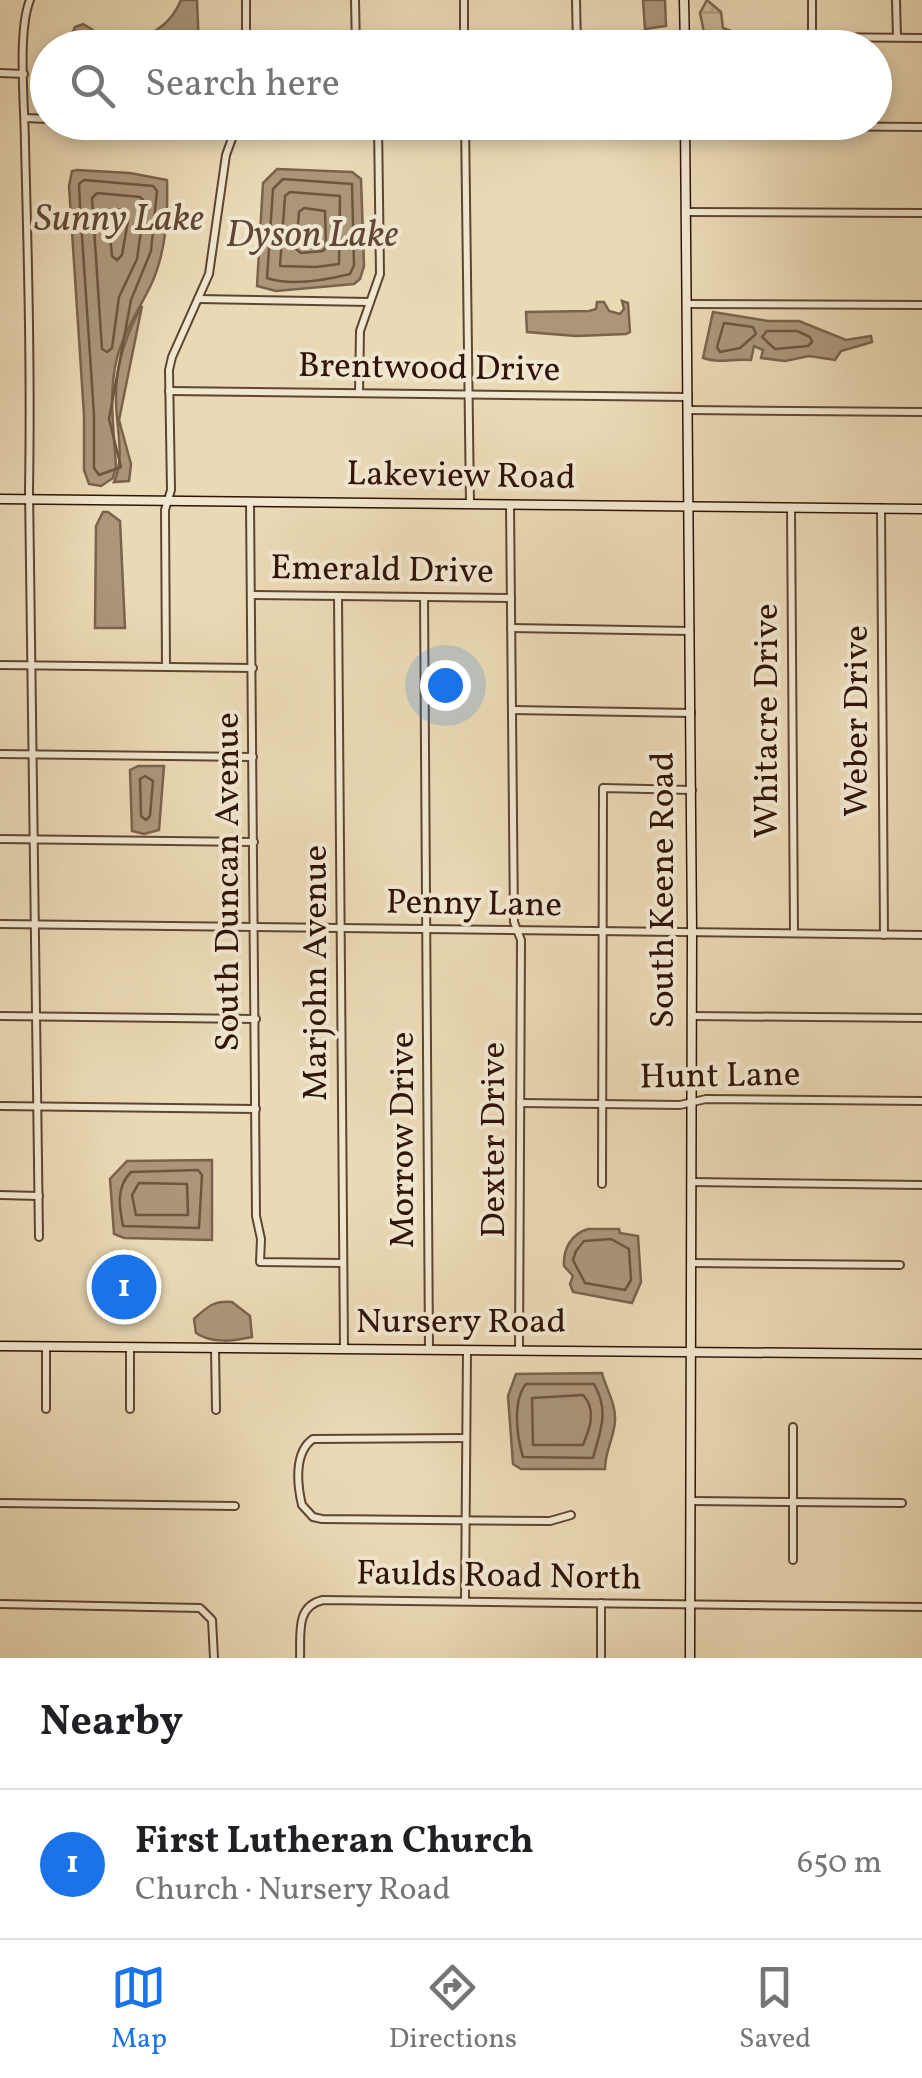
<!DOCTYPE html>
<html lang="en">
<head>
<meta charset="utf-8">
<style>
	:root { --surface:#fff; --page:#f6f6f6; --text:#202124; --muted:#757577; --line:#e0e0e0; --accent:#1a73e8 }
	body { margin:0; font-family:Vollkorn,serif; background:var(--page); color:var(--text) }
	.you { position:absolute; left:445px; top:685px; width:35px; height:35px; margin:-25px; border:8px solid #fff; border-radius:50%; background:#1a73e8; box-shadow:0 0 0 15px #1a73e833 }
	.badge { display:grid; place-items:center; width:65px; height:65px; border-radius:50%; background:var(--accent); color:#fff; font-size:32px; font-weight:700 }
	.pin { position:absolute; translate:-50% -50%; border:5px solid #fff; box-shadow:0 2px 10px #0006 }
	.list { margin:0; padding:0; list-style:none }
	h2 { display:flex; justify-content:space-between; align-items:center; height:130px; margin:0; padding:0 40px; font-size:42px }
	h2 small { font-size:32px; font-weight:400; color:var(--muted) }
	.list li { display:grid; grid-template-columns:65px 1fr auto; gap:30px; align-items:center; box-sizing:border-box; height:150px; padding:0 40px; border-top:2px solid var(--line) }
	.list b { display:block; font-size:38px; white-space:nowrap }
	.list p { margin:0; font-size:32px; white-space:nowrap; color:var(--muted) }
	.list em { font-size:32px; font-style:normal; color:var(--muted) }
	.icon { flex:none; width:55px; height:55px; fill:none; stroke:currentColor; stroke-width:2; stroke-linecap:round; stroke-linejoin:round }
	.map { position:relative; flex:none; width:922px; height:1658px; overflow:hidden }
	.search { position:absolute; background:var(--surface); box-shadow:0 5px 15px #0003; left:30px; right:30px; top:30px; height:110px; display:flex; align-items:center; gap:25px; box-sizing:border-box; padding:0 35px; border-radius:55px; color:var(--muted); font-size:38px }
	.sheet { height:280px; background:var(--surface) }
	nav { display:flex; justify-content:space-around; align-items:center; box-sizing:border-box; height:140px; border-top:2px solid var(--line); background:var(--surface); font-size:28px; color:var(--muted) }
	nav a { display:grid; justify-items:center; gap:5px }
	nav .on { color:var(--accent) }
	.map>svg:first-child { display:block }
</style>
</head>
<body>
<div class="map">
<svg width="922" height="1658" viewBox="0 0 922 1658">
	<defs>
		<pattern id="wetland-marsh" width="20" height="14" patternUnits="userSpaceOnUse" patternTransform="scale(2.5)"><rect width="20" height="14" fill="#cab897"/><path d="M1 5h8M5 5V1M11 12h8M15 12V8" fill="none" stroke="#ae9d81"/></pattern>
	</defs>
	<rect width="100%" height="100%" fill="#ead9b5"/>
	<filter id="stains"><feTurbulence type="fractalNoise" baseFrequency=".002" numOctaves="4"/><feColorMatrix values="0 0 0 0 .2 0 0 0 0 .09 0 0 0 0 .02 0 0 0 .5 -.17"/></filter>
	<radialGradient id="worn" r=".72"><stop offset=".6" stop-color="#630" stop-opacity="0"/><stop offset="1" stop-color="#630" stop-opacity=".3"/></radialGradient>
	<polygon fill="url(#wetland-marsh)" stroke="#7d664f" stroke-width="2.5" points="707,0 721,12 723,28 766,44 766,47 707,47 700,13"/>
	<g fill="#ab967a" stroke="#7a624c" stroke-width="2.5">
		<path d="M181,0H197L199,47H74L72,34L75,27L83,24C91,28 97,34 105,37C137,48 169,29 181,0Z"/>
		<polygon points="643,0 665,0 666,26 645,29"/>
		<polygon points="277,169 352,172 361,179 364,266 360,279 354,284 276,291 257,286 263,183"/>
		<path d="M77,170L130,173L167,180C168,216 166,254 150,287C138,311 124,332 117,358C108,393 114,431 116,467L113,478L101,486L89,484L84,470V415L69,186L72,171Z"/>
		<polygon points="622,301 628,303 630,332 626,334 576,336 527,332 526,312 589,311 596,309 597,302 604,302 609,311 620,314 624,309"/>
		<path d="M142,306L119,420L131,464L129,481L114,482C126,457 115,423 116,396C116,364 126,334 142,306Z"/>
		<path d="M713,312L768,321H799L846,340L871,336L872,342L841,351L835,360L809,356L785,361L761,358L763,350L754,346L751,360C732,358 721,364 703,358Z"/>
		<polygon points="103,512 108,512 120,521 125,628 95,628 96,526"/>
		<polygon points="138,766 164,766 159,830 144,834 132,831 130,770"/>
		<polygon points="212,1160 212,1240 124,1238 114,1234 110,1179 127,1161"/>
		<path d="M588,1229H619L620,1233L638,1236L641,1282L632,1303L573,1292L570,1284L573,1276L564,1266C563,1249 571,1234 588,1229Z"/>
		<path d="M232,1302L250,1316L252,1337C234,1341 212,1344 196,1333L194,1319C207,1307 214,1300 232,1302Z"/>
		<path d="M602,1373C606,1389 616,1403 615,1421C614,1438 605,1451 605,1469H521L513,1464L508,1396L516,1374Z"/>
	</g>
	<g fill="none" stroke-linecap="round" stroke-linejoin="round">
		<g stroke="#6e5540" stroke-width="2.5">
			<path d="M283,179L352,184L354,265L350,274C326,280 290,286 267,278L273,189Z"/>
			<polygon points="84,180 153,186 157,191 151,251 131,300 109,419 121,467 99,475 94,468 94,415 80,206 79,184"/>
			<polygon points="290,192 340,196 339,264 316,267 280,266 285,196"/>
			<polygon points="97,193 140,197 145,202 137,259 119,297 112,348 107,352 102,349 92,198"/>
			<polygon points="304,208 325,211 326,247 323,251 301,253 296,249 299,212"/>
			<polygon points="113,209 126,210 129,215 122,255 117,260 112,256 108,215"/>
			<polygon points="724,323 753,327 756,334 740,348 720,352 717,347"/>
			<polygon points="767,331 797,331 810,337 812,342 808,346 775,349 762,337"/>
			<polygon points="145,776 153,781 150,816 146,820 141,816 140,779"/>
			<path d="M198,1170L202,1175L199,1228L123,1226C119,1206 116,1187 131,1172Z"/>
			<polygon points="139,1183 187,1184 188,1215 136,1215 132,1195"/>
			<polygon points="611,1239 629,1249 631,1280 625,1290 585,1283 573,1260 576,1251 584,1241"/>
			<path d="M526,1384H594C610,1412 600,1431 593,1458L523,1457C517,1437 512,1401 526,1384Z"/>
			<path d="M583,1395C597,1410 590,1428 583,1445H533L532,1398Z"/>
		</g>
		<g stroke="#5e4532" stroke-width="10">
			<g id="street">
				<path d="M30,0C17,31 25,109 25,145C28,260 31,374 29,490L39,1237"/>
				<polyline points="246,0 246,48"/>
				<polyline points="355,0 356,48"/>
				<polyline points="464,0 464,48"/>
				<polyline points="576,0 577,48"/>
				<polyline points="812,0 812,37 922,38"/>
				<polyline points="896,0 897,37"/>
				<polyline points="0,73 24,74"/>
				<polyline points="25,118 48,119"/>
				<polyline points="465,122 470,504"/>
				<polyline points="685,125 922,127"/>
				<polyline points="686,212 922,213"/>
				<polyline points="198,299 370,302"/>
				<polyline points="687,304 922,305"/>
				<polyline points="169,391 688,397"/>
				<polyline points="359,393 360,331 380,274 378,123 370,122"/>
				<polyline points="688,410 922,412"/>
				<polyline points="250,502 256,1216 261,1239 260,1262 343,1263"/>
				<polyline points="510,505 514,922 521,940 519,1351"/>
				<polyline points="791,508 794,933"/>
				<polyline points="881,508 884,935"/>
				<polyline points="252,595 511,598"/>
				<polyline points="338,596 344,1349"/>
				<polyline points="424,597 429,1350"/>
				<polyline points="511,628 690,631"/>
				<polyline points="0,665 253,668"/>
				<polyline points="166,667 165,510 171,490 169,370 172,357 209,274 226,155 238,122"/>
				<polyline points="512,710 691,713"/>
				<polyline points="0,754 253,757"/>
				<polyline points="0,839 254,842"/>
				<polyline points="0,924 922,935"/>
				<polyline points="0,1016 256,1019"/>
				<polyline points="692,1016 922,1018"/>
				<polyline points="520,1103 680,1105 706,1099 922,1101"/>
				<polyline points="0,1106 256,1109"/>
				<polyline points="692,1182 922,1185"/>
				<polyline points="602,1184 603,788 692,790"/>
				<polyline points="0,1195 39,1196"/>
				<polyline points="692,1263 900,1265"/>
				<polyline points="46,1346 46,1409"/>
				<polyline points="130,1347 130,1409"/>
				<polyline points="215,1348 216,1410"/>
				<polyline points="793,1427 793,1560"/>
				<path d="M466,1438L313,1439C294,1452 297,1484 302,1505L313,1517L322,1519L550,1521L571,1515"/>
				<polyline points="690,1501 902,1503"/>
				<polyline points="0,1503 235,1506"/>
				<polyline points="465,1601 467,1351"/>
				<polyline points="0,1604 200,1608 212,1620 214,1658"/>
				<path d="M300,1658C301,1635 295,1606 323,1600L922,1607"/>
				<polyline points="601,1658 601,1603"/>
			</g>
		</g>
		<g stroke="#301407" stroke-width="11">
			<g id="secondary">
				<polyline points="684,0 685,48"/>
				<polyline points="685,122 692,932 690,1658"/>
				<polyline points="0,499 922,509"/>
				<polyline points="0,1346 922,1354"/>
			</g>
		</g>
		<use href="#street" stroke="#f1e6cf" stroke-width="6"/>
		<use href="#secondary" stroke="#f1e6cf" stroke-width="8"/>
	</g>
	<g text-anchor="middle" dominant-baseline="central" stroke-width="8" stroke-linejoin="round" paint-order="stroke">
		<g font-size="35" fill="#301407" stroke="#f1e6cf">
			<text transform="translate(429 369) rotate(1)">Brentwood Drive</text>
			<text transform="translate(461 477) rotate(1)">Lakeview Road</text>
			<text transform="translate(382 571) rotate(1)">Emerald Drive</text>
			<text transform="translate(768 721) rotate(-90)">Whitacre Drive</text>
			<text transform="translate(858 721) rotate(-90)">Weber Drive</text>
			<text transform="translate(229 882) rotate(-90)">South Duncan Avenue</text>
			<text transform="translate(664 890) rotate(-90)">South Keene Road</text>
			<text transform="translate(474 905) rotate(1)">Penny Lane</text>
			<text transform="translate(317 973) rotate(-90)">Marjohn Avenue</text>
			<text transform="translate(720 1077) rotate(-1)">Hunt Lane</text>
			<text transform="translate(404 1140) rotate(-90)">Morrow Drive</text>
			<text transform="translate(495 1140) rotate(-90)">Dexter Drive</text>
			<text x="461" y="1323">Nursery Road</text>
			<text transform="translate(499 1577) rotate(1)">Faulds Road North</text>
		</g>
		<g font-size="38" font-style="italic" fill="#614835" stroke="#f1e6cf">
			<text x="119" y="220">Sunny Lake</text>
			<text x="312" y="236">Dyson Lake</text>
		</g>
	</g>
	<rect width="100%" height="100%" filter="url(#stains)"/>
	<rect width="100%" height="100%" fill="url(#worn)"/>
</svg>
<div class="you"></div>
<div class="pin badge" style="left:124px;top:1287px">1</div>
<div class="search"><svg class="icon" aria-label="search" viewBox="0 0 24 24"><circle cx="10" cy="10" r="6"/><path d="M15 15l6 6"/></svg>Search here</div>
</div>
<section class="sheet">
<h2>Nearby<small></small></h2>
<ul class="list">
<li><span class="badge">1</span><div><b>First Lutheran Church</b><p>Church · Nursery Road</p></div><em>650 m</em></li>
</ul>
</section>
<nav>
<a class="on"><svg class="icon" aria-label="map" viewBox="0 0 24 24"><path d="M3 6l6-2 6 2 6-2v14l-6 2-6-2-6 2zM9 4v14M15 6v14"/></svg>Map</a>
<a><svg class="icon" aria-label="directions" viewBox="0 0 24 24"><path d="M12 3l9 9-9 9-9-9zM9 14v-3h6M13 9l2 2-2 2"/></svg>Directions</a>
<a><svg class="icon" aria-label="saved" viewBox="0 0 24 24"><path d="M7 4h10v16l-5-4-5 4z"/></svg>Saved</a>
</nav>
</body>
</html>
